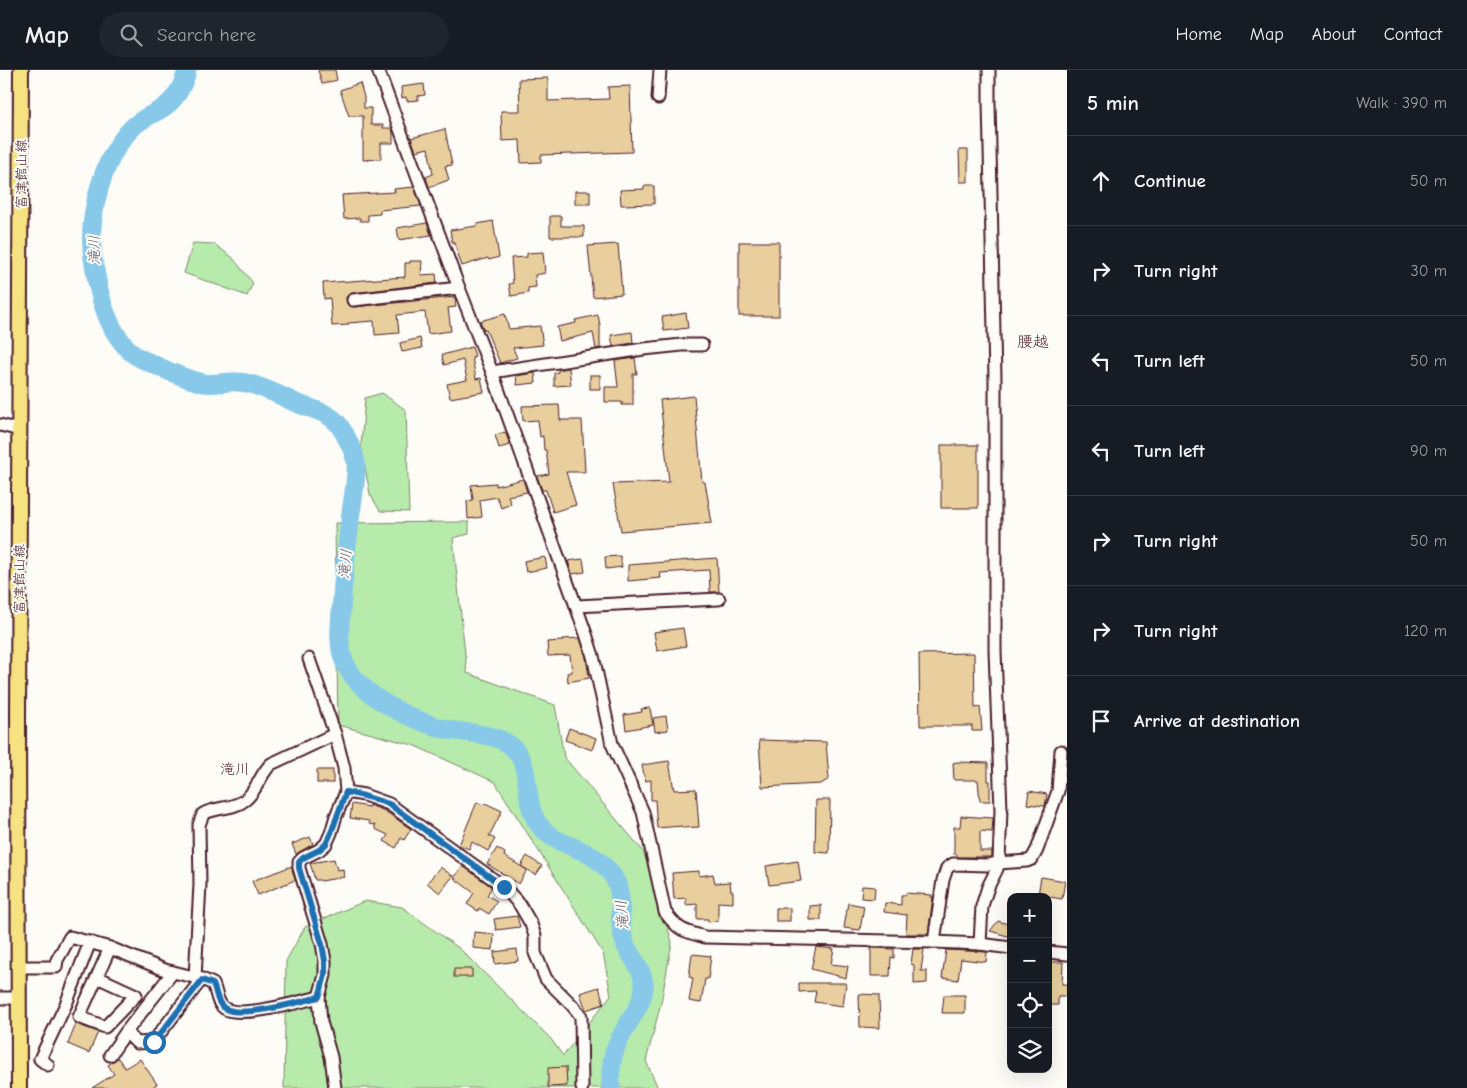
<!DOCTYPE html>
<html lang="en">
<head>
<meta charset="utf-8">
<style>
	:root { --surface:#171b24; --page:#20242c; --text:#f1f3f6; --muted:#9ea1a6; --line:#363941 }
	body { margin:0; font-family:"Comic Neue","Klee One",sans-serif; background:var(--page); color:var(--text) }
	.controls { position:absolute; right:15px; bottom:15px; display:grid; overflow:hidden; border-radius:10px; box-shadow:0 5px 20px #0002 }
	.controls button { width:45px; height:45px; display:grid; place-items:center; padding:0; border:0; border-bottom:1px solid var(--line); background:var(--surface); color:var(--text); font:25px sans-serif }
	.stop { position:absolute; width:15px; height:15px; margin:-11px; border:4px solid #1f6fb2; border-radius:50%; background:#fff }
	.stop.end { background:#1f6fb2; border-color:#fff; box-shadow:0 1px 5px #0008 }
	.list { margin:0; padding:0; list-style:none }
	h2 { display:flex; justify-content:space-between; align-items:center; height:65px; margin:0; padding:0 20px; font-size:21px }
	h2 small { font-size:16px; font-weight:400; color:var(--muted) }
	.list li { display:grid; grid-template-columns:32px 1fr auto; gap:15px; align-items:center; box-sizing:border-box; height:90px; padding:0 20px; border-top:1px solid var(--line) }
	.list b { display:block; font-size:19px; white-space:nowrap }
	.list em { font-size:16px; font-style:normal; color:var(--muted) }
	.icon { flex:none; width:28px; height:28px; fill:none; stroke:currentColor; stroke-width:2; stroke-linecap:round; stroke-linejoin:round }
	.map { position:relative; flex:none; width:1067px; height:1018px; overflow:hidden }
	header { display:flex; align-items:center; gap:30px; box-sizing:border-box; height:70px; padding:0 25px; background:var(--surface); border-bottom:1px solid var(--line) }
	header strong { font-size:24px }
	nav { display:flex; gap:28px; margin-inline-start:auto; font-size:18px }
	.search { width:350px; height:45px; background:var(--page); display:flex; align-items:center; gap:12px; box-sizing:border-box; padding:0 18px; border-radius:28px; color:var(--muted); font-size:19px }
	main { display:flex }
	aside { flex:1; background:var(--surface) }
	.map>svg:first-child { display:block }
</style>
</head>
<body>
<header>
<strong>Map</strong>
<div class="search"><svg class="icon" aria-label="search" viewBox="0 0 24 24"><circle cx="10" cy="10" r="6"/><path d="M15 15l6 6"/></svg>Search here</div>
<nav><a>Home</a><a>Map</a><a>About</a><a>Contact</a></nav>
</header>
<main>
<div class="map">
<svg width="1067" height="1018" viewBox="0 0 1067 1018">
	<rect width="100%" height="100%" fill="#fdfcf7"/>
	<filter id="ink" filterUnits="userSpaceOnUse"><feTurbulence type="fractalNoise" baseFrequency=".02" numOctaves="2"/><feDisplacementMap in="SourceGraphic" scale="10" xChannelSelector="R" yChannelSelector="G"/><feConvolveMatrix kernelMatrix="1 2 1 2 8 2 1 2 1" color-interpolation-filters="sRGB"/></filter>
	<g filter="url(#ink)">
		<g fill="#b7ebac" stroke="#80856c">
			<polygon points="193,173 214,174 232,187 253,213 247,226 184,203"/>
			<polygon points="382,323 406,340 409,442 380,441 370,424 361,376 365,328"/>
			<polygon points="469,452 469,464 453,468 467,603 555,635 564,687 643,781 672,872 661,933 646,991 658,1018 284,1018 286,891 305,857 365,831 402,837 460,879 551,969 563,986 611,925 603,883 495,712 413,675 338,655 335,453"/>
		</g>
		<g fill="none" stroke-linecap="round" stroke-linejoin="round">
			<path stroke="#88c9e9" stroke-width="19" d="M187,0C184,13 178,26 167,35C156,44 142,47 132,58C102,88 87,147 93,188C98,222 106,260 132,283C139,289 149,292 157,296C172,303 187,309 203,313C215,315 226,311 238,312C253,312 282,326 296,333C311,339 329,342 339,355C346,365 354,381 356,393C357,406 353,429 351,442C347,475 343,507 341,540C340,556 338,573 343,588C355,625 414,652 449,660C467,663 496,664 510,675C534,694 522,728 537,752C550,773 576,775 595,788C635,817 612,842 626,876C632,889 643,899 644,914C646,932 622,959 616,977C611,990 610,1004 611,1018"/>
		</g>
		<g fill="#e9cf9e" stroke="#4a1f2b">
			<polygon points="318,0 335,0 337,10 322,14"/>
			<polygon points="548,8 548,31 609,29 608,17 630,16 632,82 541,85 541,92 521,93 520,70 502,71 501,41 520,41 519,9"/>
			<polygon points="360,13 364,27 364,38 371,38 371,55 383,55 383,58 392,58 393,63 393,73 381,73 381,89 363,90 363,46 349,46 340,20"/>
			<polygon points="424,14 425,25 418,26 418,30 407,31 406,27 402,28 401,17"/>
			<polygon points="445,59 452,95 445,96 449,110 429,117 426,107 433,104 428,78 416,81 411,68"/>
			<polygon points="959,80 968,80 968,112 960,112"/>
			<polygon points="644,116 654,116 654,134 621,135 620,120 644,119"/>
			<polygon points="414,117 421,136 380,140 380,144 368,145 368,151 360,151 360,148 344,149 342,125 395,122 394,119"/>
			<rect x="575" y="121" width="15" height="13"/>
			<polygon points="550,146 561,146 561,156 584,156 584,167 550,167"/>
			<polygon points="493,151 499,187 489,190 488,188 462,196 454,172 452,172 450,160 477,156 477,154"/>
			<polygon points="427,153 431,165 399,170 397,158"/>
			<rect x="739" y="172" width="40" height="74"/>
			<polygon points="618,174 622,224 593,227 588,176"/>
			<polygon points="543,182 545,203 535,205 536,217 528,218 528,223 511,226 509,214 513,213 511,188 527,187 527,183"/>
			<polygon points="410,191 422,191 421,205 436,204 437,213 352,223 346,227 347,234 354,237 455,227 456,237 448,238 451,261 428,264 425,242 397,245 399,263 375,265 374,251 348,253 348,255 332,256 330,228 324,229 323,213 405,207 405,193 410,193"/>
			<polygon points="686,243 688,258 664,261 662,247"/>
			<polygon points="505,244 509,259 540,256 543,275 513,278 517,288 500,293 486,260 484,260 480,251"/>
			<polygon points="598,245 600,255 600,278 596,279 593,263 560,271 557,257 576,253 575,250"/>
			<polygon points="632,262 633,273 613,276 611,265"/>
			<polygon points="420,268 422,278 402,282 400,273"/>
			<polygon points="472,277 475,286 472,287 476,309 481,308 484,322 450,328 447,314 467,310 463,290 444,295 442,285"/>
			<polygon points="635,288 637,304 633,304 633,335 622,335 622,332 605,332 605,317 618,317 615,291"/>
			<polygon points="569,298 571,315 554,316 554,303 558,302 558,300"/>
			<polygon points="535,303 536,313 517,315 516,306"/>
			<rect x="590" y="305" width="10" height="14"/>
			<polygon points="694,326 702,412 705,412 712,453 621,461 613,414 669,412 660,330"/>
			<polygon points="559,335 560,350 582,350 585,402 566,402 576,435 553,442 546,420 542,420 537,406 549,404 546,380 544,380 543,366 540,367 538,350 523,351 522,336"/>
			<polygon points="505,362 510,375 499,378 495,365"/>
			<rect x="941" y="375" width="37" height="63"/>
			<polygon points="523,409 527,422 508,426 511,434 501,438 497,427 480,430 482,447 468,449 467,431 473,430 471,415 496,413 496,416"/>
			<polygon points="620,486 622,497 606,499 605,487"/>
			<polygon points="545,487 547,498 526,502 524,491"/>
			<polygon points="717,488 719,522 710,522 709,500 660,503 661,508 628,511 628,495"/>
			<polygon points="583,489 585,502 572,504 568,491"/>
			<polygon points="683,558 686,576 657,581 654,562"/>
			<polygon points="580,568 586,587 589,608 568,612 567,603 572,602 570,585 548,586 547,572 562,571 562,569"/>
			<polygon points="974,583 975,638 980,637 982,661 972,661 972,656 920,656 919,584"/>
			<polygon points="650,638 653,655 626,660 624,645 642,642 641,639"/>
			<polygon points="666,646 668,660 655,662 653,648"/>
			<polygon points="569,658 596,668 592,680 565,670"/>
			<polygon points="759,670 826,672 829,709 821,714 762,717"/>
			<polygon points="669,691 674,720 696,719 699,757 682,758 682,756 657,758 655,730 651,730 651,710 645,711 642,695"/>
			<polygon points="957,692 988,693 988,711 990,711 990,731 980,731 978,710 954,710 953,693"/>
			<rect x="317" y="700" width="16" height="13"/>
			<polygon points="1029,721 1047,724 1045,736 1027,734"/>
			<polygon points="816,730 830,730 829,783 815,782"/>
			<polygon points="477,732 483,735 485,733 502,741 489,766 495,769 488,781 472,772 469,779 459,775"/>
			<polygon points="352,734 369,737 369,735 385,741 411,759 404,770 401,768 396,778 384,771 388,765 375,759 375,755 369,754 369,751 350,748"/>
			<polygon points="961,746 993,748 992,762 980,761 980,781 992,781 992,787 957,787 957,784 954,784 954,757 960,757"/>
			<polygon points="310,767 313,774 296,784 292,774"/>
			<polygon points="497,778 505,783 504,786 527,800 519,814 487,794"/>
			<polygon points="527,786 542,796 536,805 521,796"/>
			<polygon points="334,789 337,800 343,799 344,807 321,811 320,810 315,810 310,793"/>
			<polygon points="798,791 801,811 769,815 766,796"/>
			<polygon points="292,796 295,810 258,825 252,811"/>
			<polygon points="463,796 492,817 487,825 497,831 489,844 479,838 478,841 467,834 474,823 454,808"/>
			<polygon points="440,797 453,806 440,823 427,813"/>
			<polygon points="699,801 699,806 713,804 715,813 730,812 731,821 733,821 733,833 718,832 718,851 708,852 708,849 697,849 697,834 686,835 686,828 674,829 672,803"/>
			<polygon points="1041,807 1065,811 1062,829 1038,825"/>
			<polygon points="862,816 875,817 874,829 861,828"/>
			<polygon points="906,823 932,825 931,827 933,827 928,864 906,864 907,845 884,842 885,833 901,835 901,825 905,825"/>
			<polygon points="848,833 864,836 860,860 844,858"/>
			<polygon points="821,835 821,850 810,850 810,836"/>
			<rect x="776" y="838" width="14" height="13"/>
			<polygon points="517,846 520,857 496,860 494,849"/>
			<polygon points="998,851 1011,855 1011,867 990,861"/>
			<polygon points="474,862 494,864 493,880 473,878"/>
			<polygon points="816,877 834,879 831,894 848,896 846,908 811,899"/>
			<polygon points="871,878 894,879 894,888 891,887 890,906 871,906"/>
			<polygon points="517,879 518,891 495,894 494,882"/>
			<polygon points="913,879 924,879 921,901 927,901 927,913 914,914 914,895 911,894"/>
			<polygon points="946,880 987,882 986,892 961,889 958,910 942,908"/>
			<polygon points="692,884 711,886 708,909 705,909 701,933 689,931 693,908 689,907"/>
			<polygon points="1049,892 1063,892 1062,914 1067,914 1067,926 1058,926 1058,935 1048,935"/>
			<rect x="454" y="899" width="18" height="8"/>
			<polygon points="799,913 846,913 843,936 814,932 816,921 799,922"/>
			<polygon points="599,917 604,934 586,940 580,923"/>
			<polygon points="859,924 879,925 880,958 860,957"/>
			<polygon points="944,925 965,925 965,943 942,943"/>
			<polygon points="76,954 98,962 89,983 68,974"/>
			<polygon points="118,988 125,998 140,989 157,1014 151,1018 92,1018 114,1004 108,995"/>
			<polygon points="566,997 567,1016 548,1017 548,998"/>
		</g>
		<g fill="none" stroke-linecap="round" stroke-linejoin="round">
			<g stroke="#4a1f2b" stroke-width="15">
				<g id="minor">
					<path d="M378,0L459,218L492,302L586,564L593,586L612,674L643,742L665,842C679,861 683,861 705,867L934,872L980,874L1011,878"/>
					<polyline points="658,28 660,0"/>
					<polyline points="353,230 459,218"/>
					<polyline points="492,302 644,279 682,275 702,275"/>
					<polyline points="0,355 20,360"/>
					<polyline points="576,536 719,529"/>
					<polyline points="309,589 335,664 344,698 346,722 336,746 331,763 326,774 319,780 303,788 299,792 299,798 322,874 325,891 325,905 319,927 321,952 331,987 335,1018"/>
					<polyline points="346,722 364,725 389,734 504,817 520,835 531,854 535,866 535,883 546,909 572,935 581,946 582,1018"/>
					<polyline points="934,872 943,810 947,798 953,794 988,795 998,793 1027,791 1032,789 1037,780 1058,721 1061,681"/>
					<polyline points="980,874 982,836 988,817 997,799 999,791 1001,740 995,581 995,309 989,32 989,0"/>
					<polyline points="1048,882 1067,884"/>
					<path d="M18,897H56L57,890L70,867L110,878L165,900L202,909L213,914C217,922 216,932 224,938C239,949 300,932 319,927"/>
					<polyline points="173,902 126,962 137,973 153,972 202,909"/>
					<polyline points="97,907 136,925 105,957 79,947 110,878"/>
					<path d="M195,908L200,814L199,755L203,744C216,737 234,739 245,730C257,721 260,704 271,694L335,664"/>
					<polyline points="0,928 19,928"/>
					<polyline points="110,985 126,962"/>
					<polyline points="48,995 40,989 66,934 90,872"/>
				</g>
			</g>
			<g stroke="#4a1f2b" stroke-width="18">
				<polyline id="major" points="19,1018 18,646 21,0"/>
			</g>
			<use href="#minor" stroke="#fdfcf7" stroke-width="11"/>
			<use href="#major" stroke="#f7e281" stroke-width="14"/>
		</g>
	</g>
	<g fill="none" stroke-linecap="round" stroke-linejoin="round" filter="url(#ink)">
		<path stroke="#1f6fb2" stroke-width="6" d="M154,972L202,910L213,914C217,922 216,932 224,938C239,949 300,932 319,927L325,905V891L322,874L299,798V792L303,788L319,780L326,774L331,763L346,722L364,726L389,734L504,817"/>
	</g>
	<g text-anchor="middle" dominant-baseline="central" stroke-width="4" stroke-linejoin="round" paint-order="stroke">
		<g font-size="14" fill="#4a1f2b" stroke="#fdfcf7">
			<text transform="translate(21 104) rotate(-90)">富津館山線</text>
			<text transform="translate(19 509) rotate(-90)">富津館山線</text>
		</g>
		<g font-size="15" font-style="italic" fill="#5d5264" stroke="#fdfcf7">
			<text transform="translate(94 180) rotate(-92)">滝川</text>
			<text transform="translate(345 494) rotate(-84)">滝川</text>
			<text transform="translate(622 845) rotate(-95)">滝川</text>
		</g>
		<g font-size="15" fill="#4a1f2b" stroke="#fdfcf7">
			<text x="235" y="699">滝川</text>
		</g>
		<g font-size="16" fill="#4a1f2b" stroke="#fdfcf7">
			<text x="1033" y="272">腰越</text>
		</g>
	</g>
</svg>
<div class="controls">
<button>+</button>
<button>−</button>
<button><svg class="icon" aria-label="locate" viewBox="0 0 24 24"><circle cx="12" cy="12" r="6"/><path d="M12 2v4M12 18v4M2 12h4M18 12h4"/></svg></button>
<button><svg class="icon" aria-label="layers" viewBox="0 0 24 24"><path d="M12 4l9 5-9 5-9-5zM3 14l9 5 9-5"/></svg></button>
</div>
<div class="stop" style="left:154px;top:972px"></div>
<div class="stop end" style="left:504px;top:817px"></div>
</div>
<aside>
<h2>5 min<small>Walk · 390 m</small></h2>
<ul class="list">
<li><svg class="icon" aria-label="ahead" viewBox="0 0 24 24"><path d="M12 20V5M6 11l6-6 6 6"/></svg><div><b>Continue</b></div><em>50 m</em></li>
<li><svg class="icon" aria-label="right" viewBox="0 0 24 24"><path d="M7 20v-9h11M14 6l5 5-5 5"/></svg><div><b>Turn right</b></div><em>30 m</em></li>
<li><svg class="icon" aria-label="left" viewBox="0 0 24 24"><path d="M17 20v-9H6M10 6l-5 5 5 5"/></svg><div><b>Turn left</b></div><em>50 m</em></li>
<li><svg class="icon" aria-label="left" viewBox="0 0 24 24"><path d="M17 20v-9H6M10 6l-5 5 5 5"/></svg><div><b>Turn left</b></div><em>90 m</em></li>
<li><svg class="icon" aria-label="right" viewBox="0 0 24 24"><path d="M7 20v-9h11M14 6l5 5-5 5"/></svg><div><b>Turn right</b></div><em>50 m</em></li>
<li><svg class="icon" aria-label="right" viewBox="0 0 24 24"><path d="M7 20v-9h11M14 6l5 5-5 5"/></svg><div><b>Turn right</b></div><em>120 m</em></li>
<li><svg class="icon" aria-label="arrive" viewBox="0 0 24 24"><path d="M6 21V4h12l-3 4 3 4H6"/></svg><div><b>Arrive at destination</b></div></li>
</ul>
</aside>
</main>
</body>
</html>
